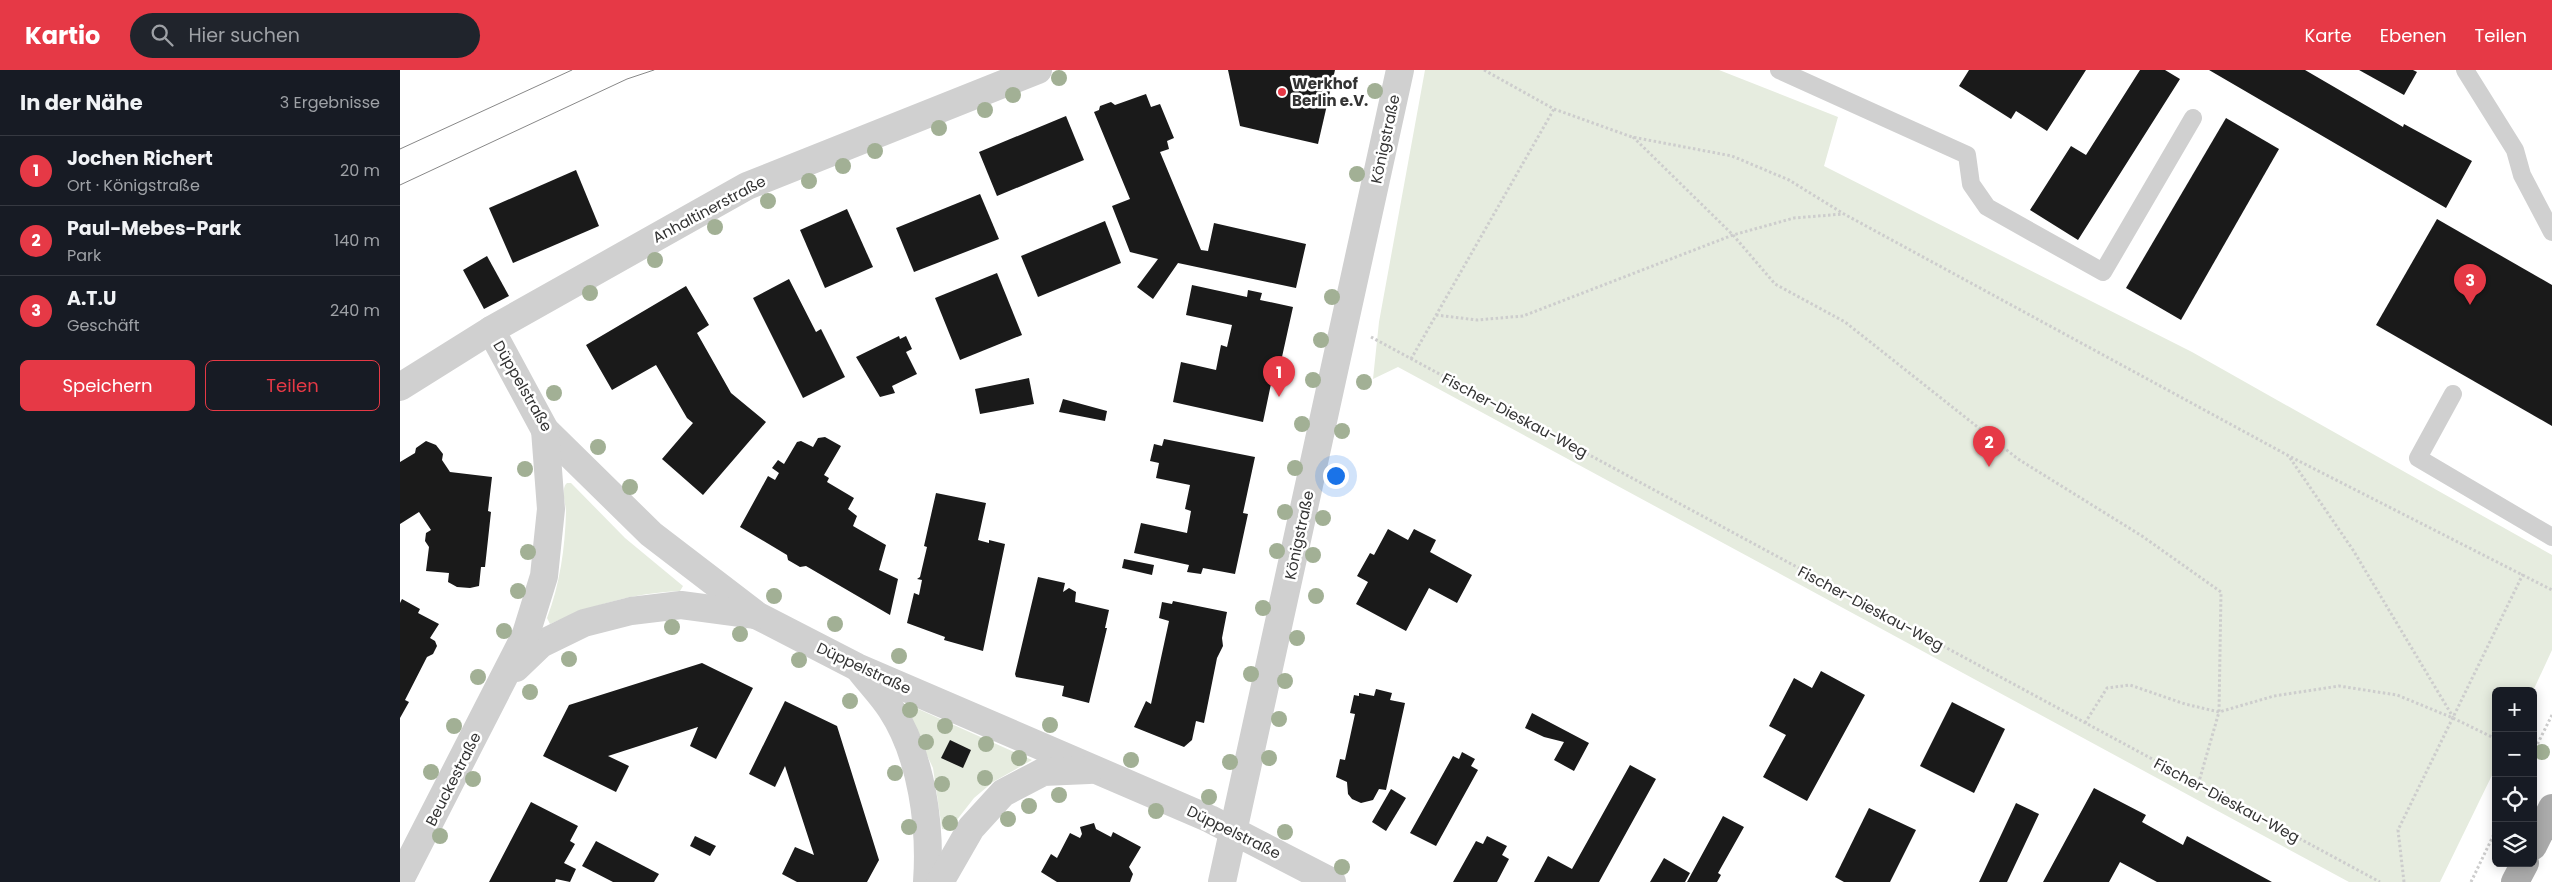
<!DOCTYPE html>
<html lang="de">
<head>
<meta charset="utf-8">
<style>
	:root { --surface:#171b24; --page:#20242c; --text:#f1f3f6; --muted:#9ea1a6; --line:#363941; --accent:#e63946 }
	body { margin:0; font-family:Poppins,sans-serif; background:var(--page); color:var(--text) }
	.controls { position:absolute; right:15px; bottom:15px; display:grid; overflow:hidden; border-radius:8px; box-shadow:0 2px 12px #0003 }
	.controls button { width:45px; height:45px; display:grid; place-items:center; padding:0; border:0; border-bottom:1px solid var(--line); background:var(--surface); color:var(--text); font:25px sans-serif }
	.you { position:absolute; left:935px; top:405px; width:18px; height:18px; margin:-12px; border:4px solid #fff; border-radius:50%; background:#1a73e8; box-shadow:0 0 0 8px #1a73e833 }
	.badge { display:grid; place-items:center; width:32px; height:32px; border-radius:50%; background:var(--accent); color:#fff; font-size:16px; font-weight:700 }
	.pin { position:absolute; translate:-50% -41px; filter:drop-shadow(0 1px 2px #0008) }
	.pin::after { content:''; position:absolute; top:26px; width:18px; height:15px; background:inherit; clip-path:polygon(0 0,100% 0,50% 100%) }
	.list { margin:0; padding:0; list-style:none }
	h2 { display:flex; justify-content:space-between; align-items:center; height:65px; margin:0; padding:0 20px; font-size:21px }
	h2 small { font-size:16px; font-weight:400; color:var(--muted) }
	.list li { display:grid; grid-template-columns:32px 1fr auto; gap:15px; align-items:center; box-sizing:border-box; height:70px; padding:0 20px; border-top:1px solid var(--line) }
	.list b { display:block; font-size:19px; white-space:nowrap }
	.list p { margin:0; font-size:16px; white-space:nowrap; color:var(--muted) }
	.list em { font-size:16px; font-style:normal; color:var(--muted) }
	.actions { display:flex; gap:10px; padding:15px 20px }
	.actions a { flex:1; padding:11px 0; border:1px solid var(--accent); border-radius:8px; text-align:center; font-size:18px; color:var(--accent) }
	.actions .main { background:var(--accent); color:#fff }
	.icon { flex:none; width:28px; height:28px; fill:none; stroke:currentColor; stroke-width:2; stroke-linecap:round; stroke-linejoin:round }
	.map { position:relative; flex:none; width:2152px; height:812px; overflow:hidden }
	header { display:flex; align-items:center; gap:30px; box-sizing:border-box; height:70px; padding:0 25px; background:var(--accent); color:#fff }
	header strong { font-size:24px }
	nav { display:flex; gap:28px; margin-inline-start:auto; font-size:18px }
	.search { width:350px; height:45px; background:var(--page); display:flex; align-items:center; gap:12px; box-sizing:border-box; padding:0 18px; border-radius:28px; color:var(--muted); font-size:19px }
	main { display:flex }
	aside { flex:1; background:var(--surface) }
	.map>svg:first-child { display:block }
</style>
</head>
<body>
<header>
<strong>Kartio</strong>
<div class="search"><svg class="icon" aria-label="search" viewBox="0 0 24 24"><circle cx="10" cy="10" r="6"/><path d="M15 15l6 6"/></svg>Hier suchen</div>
<nav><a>Karte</a><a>Ebenen</a><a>Teilen</a></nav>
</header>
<main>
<aside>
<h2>In der Nähe<small>3 Ergebnisse</small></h2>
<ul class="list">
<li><span class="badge">1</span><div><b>Jochen Richert</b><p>Ort · Königstraße</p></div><em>20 m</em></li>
<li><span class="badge">2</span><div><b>Paul-Mebes-Park</b><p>Park</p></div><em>140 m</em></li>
<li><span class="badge">3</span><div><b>A.T.U</b><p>Geschäft</p></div><em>240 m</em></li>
</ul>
<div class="actions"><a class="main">Speichern</a><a>Teilen</a></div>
</aside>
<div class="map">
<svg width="2152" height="812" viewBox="0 0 2152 812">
	<rect width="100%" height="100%" fill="#fff"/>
	<g fill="#e6ecdf">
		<polygon points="1025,0 1319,0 1438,47 1424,96 1792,282 2152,485 2152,580 2133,621 2096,621 2096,697 2040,812 1949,812 998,297 973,309 979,252"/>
		<path d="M167,413H171L225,468L283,516L280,521C233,523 193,535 150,554L147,548C160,514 165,478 166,442C166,434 160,419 167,413Z"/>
		<polygon points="503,634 507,634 632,690 593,712 574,728 549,760 542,759 533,698"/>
	</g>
	<g fill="#1a1a1a">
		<polygon points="828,0 935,0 918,74 840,56"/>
		<polygon points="1569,0 1686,0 1647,61 1616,41 1611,49 1559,16"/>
		<polygon points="1740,0 1765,0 1780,9 1678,170 1630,140 1671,76 1686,85"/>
		<polygon points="1809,0 1905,0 2003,57 2004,54 2072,91 2046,138"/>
		<polygon points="1959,0 2013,0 2017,2 2004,25"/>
		<polygon points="746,24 751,37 760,34 774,68 767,71 769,79 760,82 801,180 808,181 814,153 906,174 896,218 778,193 753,229 737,217 758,189 730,182 712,136 730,129 694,42 699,40 700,36 711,32 715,35"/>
		<polygon points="666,46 684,90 597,126 579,82"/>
		<polygon points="1826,48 1879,79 1781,250 1726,218"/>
		<polygon points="176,100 199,156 113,193 89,138"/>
		<polygon points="580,124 599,169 514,202 496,158"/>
		<polygon points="447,139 473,197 425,218 400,160"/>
		<polygon points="2037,149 2152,215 2152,356 1976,255"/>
		<polygon points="705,151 721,193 638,227 621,186"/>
		<polygon points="87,186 109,226 84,239 63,200"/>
		<polygon points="597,203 622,265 560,290 535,228"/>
		<polygon points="389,209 416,262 421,259 445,307 403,328 353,228"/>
		<polygon points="792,215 847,227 848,220 862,223 860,230 893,237 880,296 875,295 863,352 773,332 781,292 816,300 821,275 827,277 832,255 786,245"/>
		<polygon points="286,216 309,255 297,263 331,323 366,352 303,425 262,389 293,353 287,348 256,295 212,320 186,275"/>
		<polygon points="499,266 500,269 506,266 512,279 506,282 517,304 492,316 495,323 480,327 456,287"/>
		<polygon points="629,308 634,334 580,344 575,319"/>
		<polygon points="663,329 707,341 705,351 659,342"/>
		<polygon points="425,367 441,376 424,405 429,408 427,412 454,428 448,439 457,446 453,456 486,475 479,500 498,509 490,545 406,496 400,497 388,490 387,485 340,457 368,406 375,410 379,403 372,398 378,390 384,394 397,372 401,371 413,377 418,368"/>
		<polygon points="764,369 855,387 843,443 848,444 835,504 803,498 801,504 787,502 789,495 734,483 741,453 787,463 791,441 785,439 790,415 756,408 759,393 750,391 754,374 762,376"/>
		<polygon points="26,371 36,375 43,384 42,390 50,402 92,407 88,441 91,442 85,497 81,497 79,516 70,518 57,517 48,512 49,503 26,501 29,477 25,471 26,463 31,460 19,442 0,454 0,392 15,383 16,378"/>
		<polygon points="536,423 586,433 578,470 589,473 589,470 605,474 583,581 544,570 545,567 507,553 514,523 519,525 522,510 517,509 520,507 527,477 524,476"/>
		<polygon points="988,459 1008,470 1014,459 1036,470 1030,482 1072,505 1057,533 1029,518 1006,561 956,534 968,512 957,506 970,483 974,485"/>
		<polygon points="724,489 754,495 752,505 722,498"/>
		<polygon points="638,507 665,513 663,522 669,518 676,522 675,532 709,540 705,558 707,558 689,633 662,626 664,616 616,607 615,604"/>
		<polygon points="2,529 20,539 18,543 39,554 30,568 35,571 37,576 33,584 27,587 5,630 9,632 0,648 0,533"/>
		<polygon points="773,531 827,542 822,568 823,576 817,588 804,653 796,651 792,670 784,677 734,657 746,631 751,634 769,551 759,548 762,532 772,534"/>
		<polygon points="302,593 353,618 316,689 290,676 298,657 208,686 229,696 216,722 143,686 169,635"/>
		<polygon points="1421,601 1465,625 1407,731 1363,707 1386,665 1369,656 1394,608 1412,618"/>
		<polygon points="976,619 992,623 990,630 1005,633 986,720 979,719 973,730 961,733 952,729 948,724 947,712 936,707 940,689 945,690 955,644 950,643 954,625 959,626 959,623 974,626"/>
		<polygon points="385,631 437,656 479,790 467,812 397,812 382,804 395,777 414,785 385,696 375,717 349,704"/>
		<polygon points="1552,632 1605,659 1574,723 1520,696"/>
		<polygon points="1132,643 1189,673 1174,701 1154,690 1164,672 1144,667 1125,658"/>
		<polygon points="550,670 571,680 563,698 541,688"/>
		<polygon points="1062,682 1075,689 1071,696 1078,700 1036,776 1010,763 1053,686 1059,689"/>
		<polygon points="1230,695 1256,709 1199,812 1134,812 1148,786 1172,799"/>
		<polygon points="1694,718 1746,745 1742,752 1783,775 1787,766 1872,812 1757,812 1720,792 1709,812 1643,812"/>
		<polygon points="991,719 1006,728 986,761 972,752"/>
		<polygon points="131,732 178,756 170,771 175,774 164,793 176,799 170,812 156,809 155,812 89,812"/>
		<polygon points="1616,733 1639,744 1607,812 1579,812"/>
		<polygon points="1469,738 1516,760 1490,812 1444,812 1435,807"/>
		<polygon points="1323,746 1344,757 1318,803 1321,805 1317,812 1287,812"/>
		<polygon points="694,753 696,759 711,767 713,762 741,777 729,797 733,804 730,812 657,812 641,802 651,784 657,788 670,763 680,768 682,764 680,757"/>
		<polygon points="295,766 316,776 310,786 290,776"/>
		<polygon points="1087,766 1107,776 1102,785 1109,789 1097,812 1053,812 1076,771 1083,774"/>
		<polygon points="196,771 259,804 254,812 213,812 182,796"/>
		<polygon points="1264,788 1290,803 1285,812 1250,812"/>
	</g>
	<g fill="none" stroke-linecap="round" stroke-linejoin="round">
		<g stroke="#cdcdcd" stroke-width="3" stroke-dasharray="2.5 2.5" stroke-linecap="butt">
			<polyline points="1084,0 1154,39 1232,67 1332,86 1389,110 1444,144 1889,386 2152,520"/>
			<polyline points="1233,67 1333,165 1375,214 1445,252 1618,389 1742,466 1821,522 1819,642 1798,715"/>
			<polyline points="1036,245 1077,250 1123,246 1333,165 1394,148 1443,144"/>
			<polyline points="971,267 1980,812"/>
			<polyline points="1011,289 1154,39"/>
			<polyline points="1890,388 1953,480 2053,647"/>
			<polyline points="1685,653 1707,618 1730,615 1785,634 1819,642 1874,626 1939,616 1997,625 2053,648 2096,669"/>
			<polyline points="2133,683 2152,645"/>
			<polyline points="2004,812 1998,760 2123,504"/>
			<polyline points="2071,812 2096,760"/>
		</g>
		<g stroke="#d0d0d0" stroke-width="18">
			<polyline points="1379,0 1567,85 1571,114 1587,137 1703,202 1793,48"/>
			<polyline points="2065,0 2115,80 2122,105 2152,162"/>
			<polyline points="2053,324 2018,388 2152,467"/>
		</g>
		<g stroke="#d0d0d0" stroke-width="28">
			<polyline points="91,260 145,360 251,464 358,546 457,597 810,749 932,812"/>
			<polyline points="0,317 91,260 347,116 638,0"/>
			<polyline points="116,598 141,574 184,553 231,541 281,535 356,545"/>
			<path d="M460,600C470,613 482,625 491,639C522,686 531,757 527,812"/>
			<polyline points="0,810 126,564 144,506 151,439 145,360"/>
			<polyline points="540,812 571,758 603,723 643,702 689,700"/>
			<polyline points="822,812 1000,0"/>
		</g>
		<g stroke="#ababab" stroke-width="28">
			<polyline points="2133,776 2152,738"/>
			<polyline points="2115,812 2125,793"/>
		</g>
		<g stroke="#888" stroke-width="1">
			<polyline points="0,79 172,0"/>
			<polyline points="0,115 227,9 254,0"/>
		</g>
	</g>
	<g fill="#a2b095">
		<circle cx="659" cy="8" r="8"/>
		<circle cx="975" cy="21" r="8"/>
		<circle cx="613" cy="25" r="8"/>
		<circle cx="585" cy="40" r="8"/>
		<circle cx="539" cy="58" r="8"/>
		<circle cx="475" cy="81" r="8"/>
		<circle cx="443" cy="96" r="8"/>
		<circle cx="957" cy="104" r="8"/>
		<circle cx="409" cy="111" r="8"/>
		<circle cx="368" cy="131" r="8"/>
		<circle cx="315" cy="157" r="8"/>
		<circle cx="255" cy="190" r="8"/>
		<circle cx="190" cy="223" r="8"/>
		<circle cx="932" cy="227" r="8"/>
		<circle cx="921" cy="270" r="8"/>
		<circle cx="913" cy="310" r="8"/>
		<circle cx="964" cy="312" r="8"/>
		<circle cx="154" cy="323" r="8"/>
		<circle cx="902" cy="354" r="8"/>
		<circle cx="942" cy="361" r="8"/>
		<circle cx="198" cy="377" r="8"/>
		<circle cx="895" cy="398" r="8"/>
		<circle cx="125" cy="399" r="8"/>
		<circle cx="230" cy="417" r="8"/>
		<circle cx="885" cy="442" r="8"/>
		<circle cx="923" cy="448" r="8"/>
		<circle cx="877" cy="481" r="8"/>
		<circle cx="128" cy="482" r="8"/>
		<circle cx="913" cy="485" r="8"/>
		<circle cx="118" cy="521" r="8"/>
		<circle cx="374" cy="526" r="8"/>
		<circle cx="916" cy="526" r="8"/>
		<circle cx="863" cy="538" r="8"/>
		<circle cx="435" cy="554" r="8"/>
		<circle cx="272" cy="557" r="8"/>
		<circle cx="104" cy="561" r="8"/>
		<circle cx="340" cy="564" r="8"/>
		<circle cx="897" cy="568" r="8"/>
		<circle cx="499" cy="586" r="8"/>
		<circle cx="169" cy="589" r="8"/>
		<circle cx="399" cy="590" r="8"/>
		<circle cx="851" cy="604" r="8"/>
		<circle cx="78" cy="607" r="8"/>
		<circle cx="885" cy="611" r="8"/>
		<circle cx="130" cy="622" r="8"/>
		<circle cx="450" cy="631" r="8"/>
		<circle cx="510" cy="640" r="8"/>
		<circle cx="879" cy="649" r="8"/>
		<circle cx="650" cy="655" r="8"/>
		<circle cx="54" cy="656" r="8"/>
		<circle cx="545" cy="656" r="8"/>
		<circle cx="526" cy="672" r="8"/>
		<circle cx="586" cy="674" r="8"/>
		<circle cx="2142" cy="682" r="8"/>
		<circle cx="619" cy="688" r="8"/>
		<circle cx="869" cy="688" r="8"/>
		<circle cx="731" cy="690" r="8"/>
		<circle cx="830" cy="692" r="8"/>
		<circle cx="31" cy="702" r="8"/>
		<circle cx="495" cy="703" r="8"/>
		<circle cx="585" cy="708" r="8"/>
		<circle cx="73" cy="709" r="8"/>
		<circle cx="542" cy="714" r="8"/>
		<circle cx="659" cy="725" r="8"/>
		<circle cx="809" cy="727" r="8"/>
		<circle cx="629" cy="736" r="8"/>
		<circle cx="756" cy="741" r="8"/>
		<circle cx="608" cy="749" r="8"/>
		<circle cx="550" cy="753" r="8"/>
		<circle cx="509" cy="757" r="8"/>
		<circle cx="885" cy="762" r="8"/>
		<circle cx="40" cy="766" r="8"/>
		<circle cx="942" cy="797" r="8"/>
	</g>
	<circle fill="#e63946" stroke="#fff" stroke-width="2" cx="882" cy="22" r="5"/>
	<g text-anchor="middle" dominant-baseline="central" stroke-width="5" stroke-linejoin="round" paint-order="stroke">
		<g font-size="15" font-weight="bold" fill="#333" stroke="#fff" text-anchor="start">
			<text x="892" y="13">Werkhof<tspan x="892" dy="17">Berlin e.V.</tspan></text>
		</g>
		<g font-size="15" fill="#333" stroke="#fff">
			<text transform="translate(985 69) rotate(-78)">Königstraße</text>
			<text transform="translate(309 139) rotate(-28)">Anhaltinerstraße</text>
			<text transform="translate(123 316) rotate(60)">Düppelstraße</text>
			<text transform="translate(1115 345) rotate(28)">Fischer-Dieskau-Weg</text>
			<text transform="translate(899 465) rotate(-78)">Königstraße</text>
			<text transform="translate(1471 538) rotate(28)">Fischer-Dieskau-Weg</text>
			<text transform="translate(464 598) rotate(25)">Düppelstraße</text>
			<text transform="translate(53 709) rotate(-63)">Beuckestraße</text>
			<text transform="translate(1827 730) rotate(28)">Fischer-Dieskau-Weg</text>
			<text transform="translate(834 762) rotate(26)">Düppelstraße</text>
		</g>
	</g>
</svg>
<div class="controls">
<button>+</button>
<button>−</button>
<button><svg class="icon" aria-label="locate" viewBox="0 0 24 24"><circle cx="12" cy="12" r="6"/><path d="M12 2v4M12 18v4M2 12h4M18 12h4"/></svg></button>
<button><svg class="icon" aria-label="layers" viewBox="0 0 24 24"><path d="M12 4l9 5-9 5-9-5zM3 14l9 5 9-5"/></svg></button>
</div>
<div class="you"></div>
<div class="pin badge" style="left:879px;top:327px">1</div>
<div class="pin badge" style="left:1589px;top:397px">2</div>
<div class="pin badge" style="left:2070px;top:235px">3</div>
</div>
</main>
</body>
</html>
